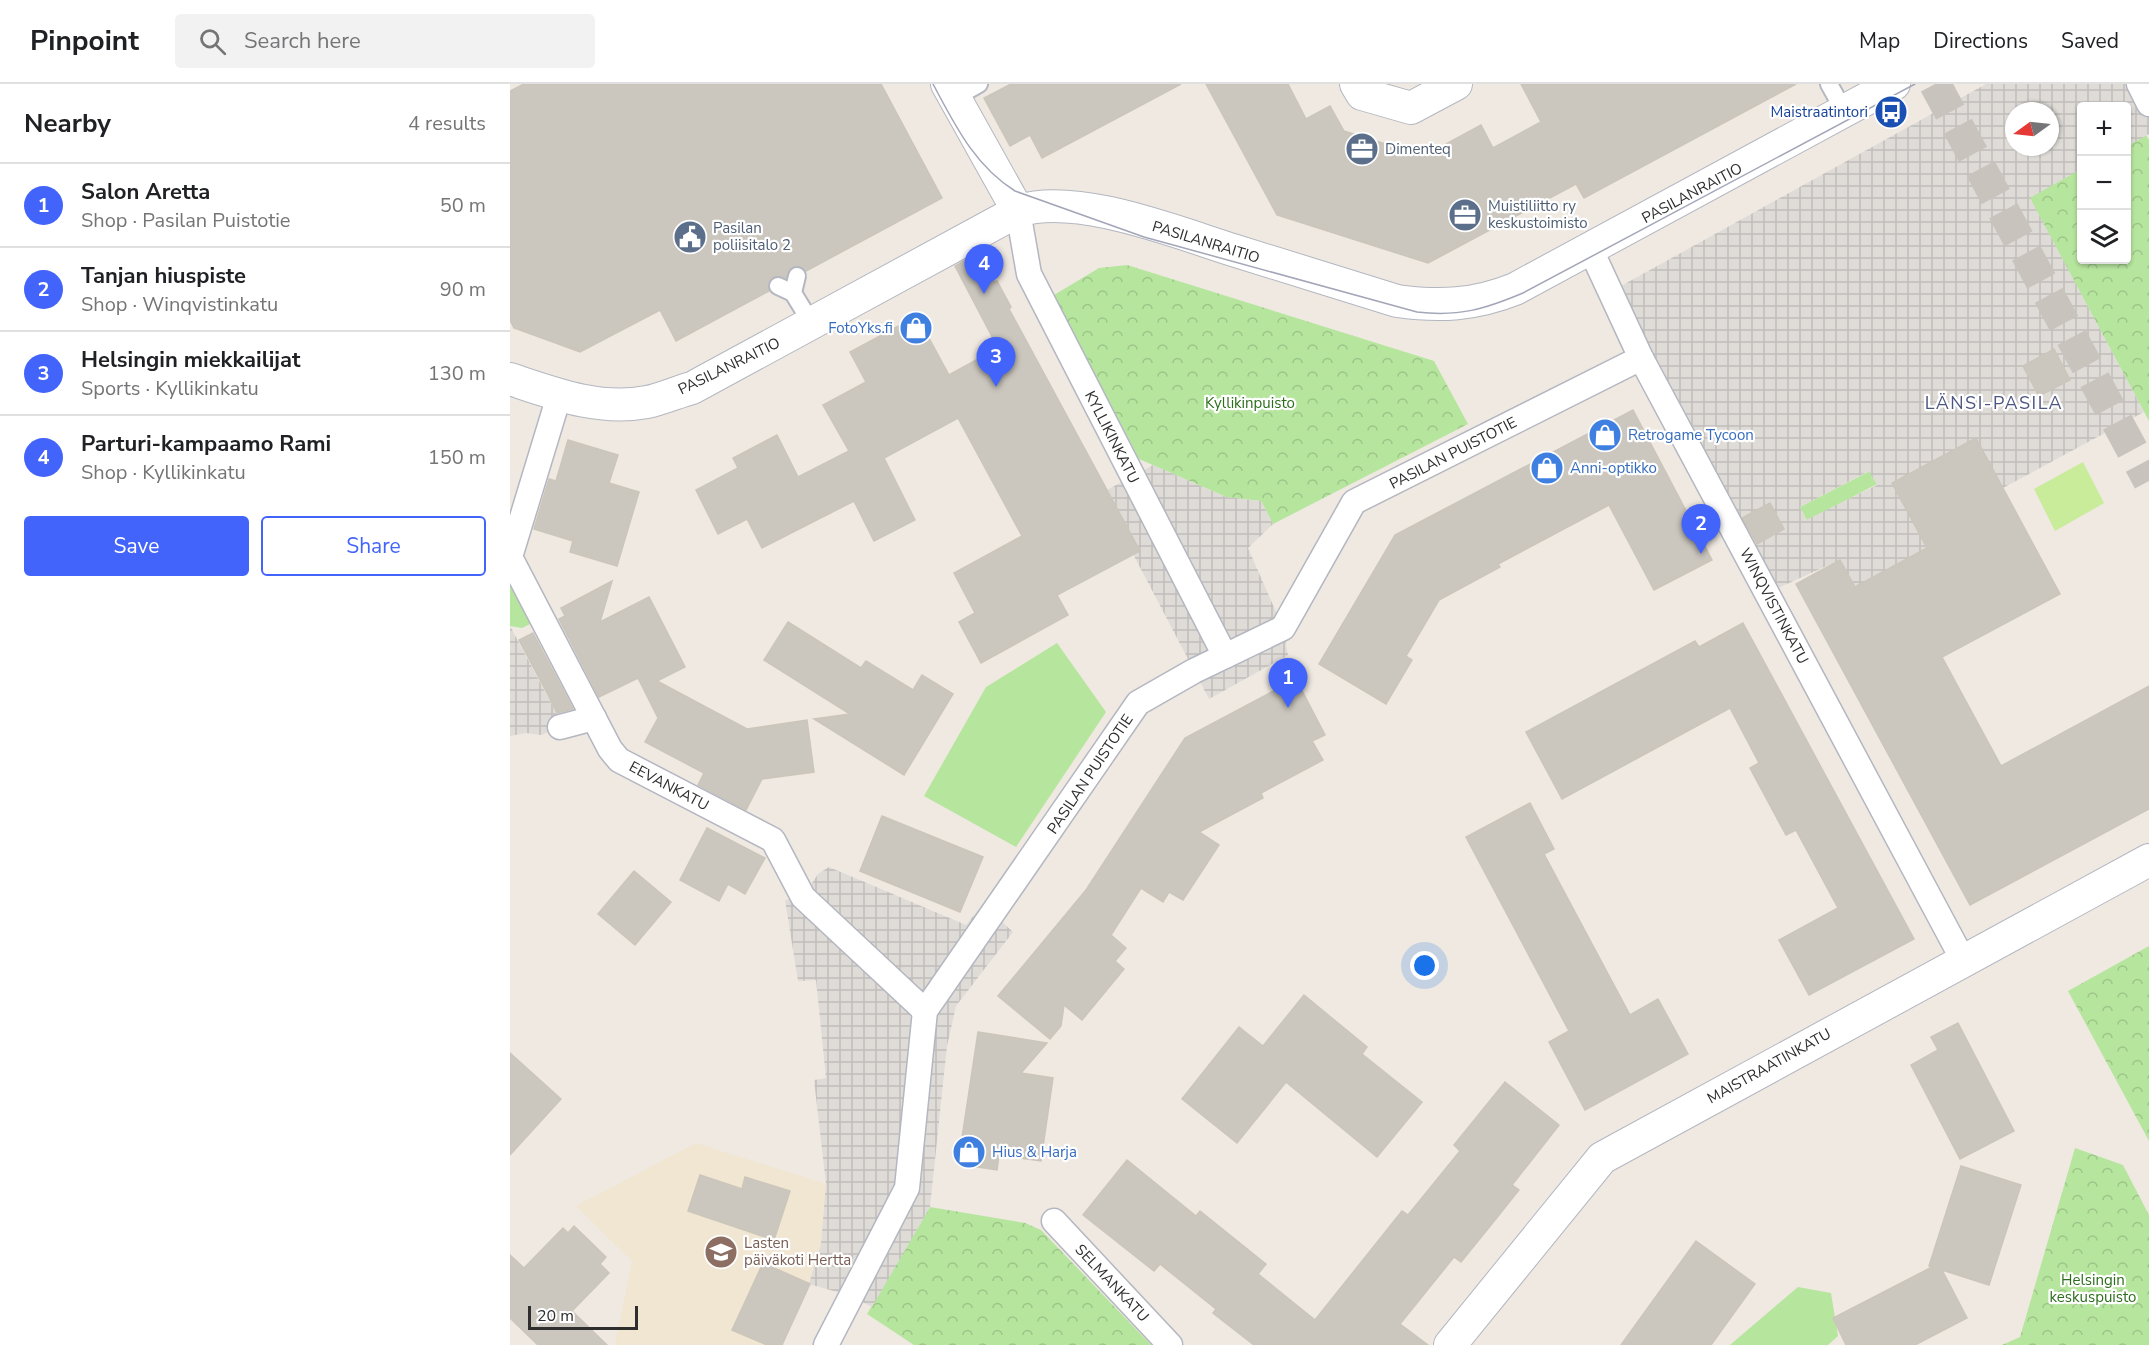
<!DOCTYPE html>
<html lang="en">
<head>
<meta charset="utf-8">
<style>
	:root { --surface:#fff; --page:#f2f2f2; --text:#202124; --muted:#757577; --line:#e0e0e0; --accent:#4264fb }
	body { margin:0; font-family:"Nunito Sans",sans-serif; background:var(--page); color:var(--text) }
	.controls { position:absolute; right:18px; top:18px; display:grid; overflow:hidden; border-radius:6px; box-shadow:0 2px 4px #0004 }
	.controls button { width:54px; height:54px; display:grid; place-items:center; padding:0; border:0; border-bottom:2px solid var(--line); background:var(--surface); color:var(--text); font:30px sans-serif }
	.compass { position:absolute; left:1495px; top:18px; width:54px; height:54px; border-radius:50%; background:var(--surface); box-shadow:0 2px 4px #0004; rotate:255deg }
	.scale { position:absolute; left:18px; bottom:15px; width:110px; box-sizing:border-box; padding-left:6px; border:3px solid #2e2e2e; border-top:0; font-size:16px; line-height:21px; white-space:nowrap; color:#2e2e2e; -webkit-text-stroke:4px #fff; paint-order:stroke }
	.you { position:absolute; left:915px; top:882px; width:21px; height:21px; margin:-15px; border:4px solid #fff; border-radius:50%; background:#1a73e8; box-shadow:0 0 0 9px #1a73e833 }
	.badge { display:grid; place-items:center; width:39px; height:39px; border-radius:50%; background:var(--accent); color:#fff; font-size:20px; font-weight:700 }
	.pin { position:absolute; translate:-50% -50px; filter:drop-shadow(0 2px 3px #0008) }
	.pin::after { content:''; position:absolute; top:32px; width:21px; height:18px; background:inherit; clip-path:polygon(0 0,100% 0,50% 100%) }
	.list { margin:0; padding:0; list-style:none }
	h2 { display:flex; justify-content:space-between; align-items:center; height:78px; margin:0; padding:0 24px; font-size:26px }
	h2 small { font-size:20px; font-weight:400; color:var(--muted) }
	.list li { display:grid; grid-template-columns:39px 1fr auto; gap:18px; align-items:center; box-sizing:border-box; height:84px; padding:0 24px; border-top:2px solid var(--line) }
	.list b { display:block; font-size:22px; white-space:nowrap }
	.list p { margin:0; font-size:20px; white-space:nowrap; color:var(--muted) }
	.list em { font-size:20px; font-style:normal; color:var(--muted) }
	.actions { display:flex; gap:12px; padding:18px 24px }
	.actions a { flex:1; padding:14px 0; border:2px solid var(--accent); border-radius:6px; text-align:center; font-size:21px; color:var(--accent) }
	.actions .main { background:var(--accent); color:#fff }
	.icon { flex:none; width:33px; height:33px; fill:none; stroke:currentColor; stroke-width:2; stroke-linecap:round; stroke-linejoin:round }
	.map { position:relative; flex:none; width:1639px; height:1261px; overflow:hidden }
	header { display:flex; align-items:center; gap:36px; box-sizing:border-box; height:84px; padding:0 30px; background:var(--surface); border-bottom:2px solid var(--line) }
	header strong { font-size:28px }
	nav { display:flex; gap:33px; margin-inline-start:auto; font-size:21px }
	.search { width:420px; height:54px; background:var(--page); display:flex; align-items:center; gap:15px; box-sizing:border-box; padding:0 21px; border-radius:6px; color:var(--muted); font-size:22px }
	main { display:flex }
	aside { flex:1; background:var(--surface) }
	.map>svg:first-child { display:block }
</style>
</head>
<body>
<header>
<strong>Pinpoint</strong>
<div class="search"><svg class="icon" aria-label="search" viewBox="0 0 24 24"><circle cx="10" cy="10" r="6"/><path d="M15 15l6 6"/></svg>Search here</div>
<nav><a>Map</a><a>Directions</a><a>Saved</a></nav>
</header>
<main>
<aside>
<h2>Nearby<small>4 results</small></h2>
<ul class="list">
<li><span class="badge">1</span><div><b>Salon Aretta</b><p>Shop · Pasilan Puistotie</p></div><em>50 m</em></li>
<li><span class="badge">2</span><div><b>Tanjan hiuspiste</b><p>Shop · Winqvistinkatu</p></div><em>90 m</em></li>
<li><span class="badge">3</span><div><b>Helsingin miekkailijat</b><p>Sports · Kyllikinkatu</p></div><em>130 m</em></li>
<li><span class="badge">4</span><div><b>Parturi-kampaamo Rami</b><p>Shop · Kyllikinkatu</p></div><em>150 m</em></li>
</ul>
<div class="actions"><a class="main">Save</a><a>Share</a></div>
</aside>
<div class="map">
<svg width="1639" height="1261" viewBox="0 0 1639 1261">
	<defs>
		<pattern id="park-crowns" width="20" height="18" patternUnits="userSpaceOnUse" patternTransform="scale(1.5)"><rect width="20" height="18" fill="#b6e59e"/><path d="M2 6a3 3 0 1 1 6 0M12 15a3 3 0 1 1 6 0" fill="none" stroke="#9dc588"/></pattern>
		<pattern id="plaza-grid" width="8" height="8" patternUnits="userSpaceOnUse" patternTransform="scale(1.5)"><rect width="8" height="8" fill="#dfdcd8"/><path d="M0 4h8M4 0v8" fill="none" stroke="#c0bdba"/></pattern>
	</defs>
	<rect width="100%" height="100%" fill="#efe9e1"/>
	<polygon fill="#f0e6d1" points="186,1059 316,1100 311,1160 299,1200 272,1261 105,1261 122,1177 66,1122"/>
	<g fill="#b6e59e">
		<polygon points="1360,387 1367,400 1297,437 1290,423"/>
		<polygon points="0,493 24,538 12,544 0,542"/>
		<polygon points="547,559 596,628 506,763 414,712 476,603"/>
		<polygon points="1288,1203 1321,1209 1328,1252 1318,1261 1220,1261"/>
	</g>
	<g fill="url(#park-crowns)">
		<polygon points="1636,51 1639,56 1639,337 1519,113 1571,85 1572,176 1616,176 1617,62"/>
		<polygon points="617,181 924,277 958,340 763,440 751,417 716,413 629,375 544,211 589,184"/>
		<polygon points="1639,862 1639,1057 1558,907"/>
		<polygon points="1565,1064 1613,1081 1639,1131 1639,1261 1492,1261 1510,1253"/>
		<polygon points="420,1123 515,1139 531,1146 641,1261 404,1261 357,1230"/>
	</g>
	<polygon fill="#c9ec9a" points="1573,378 1594,419 1545,447 1524,405"/>
	<g fill="url(#plaza-grid)" fill-rule="evenodd">
		<path d="M1476,0H1629L1639,20V50L1617,62L1616,22H1572L1571,85L1520,114L1634,328L1493,404L1382,399L1417,464L1345,503L1330,476L1257,509L1102,207ZM1504,27H1540V63H1504ZM1544,265L1560,296L1529,312L1513,282ZM1359,387L1367,401L1296,436L1290,423ZM1260,419L1274,445L1245,461L1231,434Z"/>
		<polygon points="643,381 716,413 751,417 763,440 738,464 773,544 778,571 699,615 623,470 630,466 597,406"/>
		<polygon points="0,542 49,634 50,643 31,651 16,649 0,652"/>
		<polygon points="319,783 456,841 473,820 503,848 446,922 437,962 420,1123 362,1223 341,1212 299,1200 311,1160 316,1100 304,996 316,994 306,896 288,897 275,816 293,813 308,790"/>
	</g>
	<g fill="#cbc7bf" stroke="#cbc5ba" stroke-width="1.5">
		<polygon points="14,0 371,0 432,114 296,187 290,182 285,182 279,185 276,194 262,193 258,198 259,207 166,257 150,226 70,268 4,244 0,236 0,7"/>
		<polygon points="501,0 671,0 532,74 520,51 500,62 474,14"/>
		<polygon points="696,0 778,0 796,35 820,22 834,47 914,72 971,41 983,64 1031,38 1011,0 1286,0 1074,114 1066,100 918,179 767,131"/>
		<polygon points="468,169 484,198 487,197 501,223 499,225 630,467 547,511 558,531 471,579 449,538 465,529 444,489 512,452 448,334 374,374 405,436 364,457 344,417 252,464 237,435 208,450 186,406 228,384 223,374 267,351 288,393 339,367 313,321 356,298 340,268 407,232 439,291 488,264 445,182"/>
		<polygon points="1544,265 1560,296 1529,312 1513,282"/>
		<polygon points="1123,326 1202,476 1144,506 1099,421 988,480 990,483 929,516 896,572 902,576 876,620 809,580 885,451"/>
		<polygon points="1466,354 1550,510 1432,573 1491,682 1639,602 1639,725 1460,821 1286,500 1330,476 1345,503 1417,464 1382,399"/>
		<polygon points="58,356 108,371 99,399 129,408 107,482 60,468 63,457 24,445 39,395 46,397"/>
		<polygon points="1260,419 1274,445 1247,460 1232,434"/>
		<polygon points="102,497 90,538 139,513 175,583 147,597 237,645 297,636 304,688 252,695 236,726 188,701 194,689 135,658 148,634 128,594 89,613 49,535 55,532 51,524"/>
		<polygon points="278,538 351,584 356,577 403,606 412,591 443,610 394,691 304,635 340,630 254,576"/>
		<polygon points="1233,539 1404,855 1299,911 1269,856 1328,824 1286,746 1276,751 1240,684 1249,679 1220,624 1052,715 1016,648 1185,557 1189,563"/>
		<polygon points="23,549 63,625 47,629 37,609 9,556"/>
		<polygon points="786,595 815,651 802,657 813,676 751,709 753,714 689,748 709,761 673,816 659,808 653,818 631,804 601,851 616,864 605,877 614,885 572,936 554,921 551,942 540,955 488,912 576,806 675,654"/>
		<polygon points="1020,719 1044,765 1034,770 1120,931 1148,915 1178,970 1075,1026 1039,958 1059,947 956,753"/>
		<polygon points="372,732 473,773 450,828 350,787"/>
		<polygon points="197,744 255,774 235,810 218,800 209,817 170,796"/>
		<polygon points="124,787 161,818 125,861 88,830"/>
		<polygon points="794,911 857,963 852,970 912,1018 867,1073 776,998 727,1059 672,1015 729,943 753,962"/>
		<polygon points="1448,939 1504,1047 1450,1075 1401,981 1428,966 1421,953"/>
		<polygon points="468,948 537,959 511,989 543,994 531,1077 489,1071 487,1086 448,1080"/>
		<polygon points="0,969 51,1015 0,1071"/>
		<polygon points="995,998 1049,1041 1002,1101 1009,1106 981,1141 951,1178 944,1173 890,1240 918,1261 744,1261 703,1229 706,1225 650,1180 644,1187 573,1131 617,1076 686,1132 690,1127 756,1180 748,1190 805,1236 892,1127 898,1131 950,1067 944,1061"/>
		<polygon points="1451,1082 1511,1101 1479,1201 1432,1186 1457,1234 1405,1261 1336,1261 1323,1234 1422,1183 1419,1182"/>
		<polygon points="190,1091 232,1105 235,1093 280,1107 264,1156 178,1127"/>
		<polygon points="64,1142 96,1173 90,1180 99,1189 62,1227 97,1261 28,1261 0,1234 0,1171 14,1184 53,1144 58,1149"/>
		<polygon points="1186,1157 1245,1200 1201,1261 1111,1261"/>
		<polygon points="253,1179 300,1200 272,1261 257,1261 222,1246"/>
	</g>
	<g fill="none" stroke-linecap="round" stroke-linejoin="round">
		<polyline stroke="#c8c4bd" stroke-width="32" stroke-dasharray="32 16" stroke-linecap="butt" points="1425,0 1639,397"/>
		<g stroke="#b4b7c1" stroke-width="20">
			<g id="service">
				<polyline points="1319,0 1334,27"/>
				<polyline points="444,14 469,0"/>
				<polyline points="287,192 283,209 302,240"/>
				<polyline points="268,202 283,209"/>
			</g>
		</g>
		<g stroke="#b4b7c1" stroke-width="27">
			<g id="pedestrian">
				<polyline points="1629,0 1639,20"/>
				<polyline points="508,127 519,190 715,572"/>
				<polyline points="1080,164 1131,274 1453,876"/>
				<polyline points="49,312 0,473 100,665 109,676 263,756 293,813 415,927"/>
				<polyline points="50,643 84,634"/>
				<polyline points="544,1137 660,1261"/>
				<polyline points="316,1261 397,1104 415,927 628,619 684,587 773,544 844,418 1131,274"/>
			</g>
		</g>
		<g stroke="#b4b7c1" stroke-width="34">
			<g id="minor">
				<polyline points="437,0 508,127"/>
				<polyline points="846,0 852,10 901,24 946,0"/>
				<path d="M0,295C45,310 89,327 137,318C152,315 167,308 182,304L508,127C567,108 668,149 726,167C780,184 833,200 887,217C930,223 965,221 1005,205L1384,0"/>
				<polyline points="940,1261 1092,1074 1639,776"/>
			</g>
		</g>
		<use href="#service" stroke="#fff" stroke-width="16"/>
		<use href="#pedestrian" stroke="#fff" stroke-width="24"/>
		<use href="#minor" stroke="#fff" stroke-width="32"/>
		<path stroke="#a3a6b8" stroke-width="1.5" d="M423,0C445,41 464,81 505,107L634,153L907,228C949,233 975,225 1013,209L1405,0"/>
	</g>
	<defs>
		<g id="bus-disc" transform="scale(1.725)"><circle r="9.5" fill="#1a4fb4" stroke="#fff"/><path d="M-5-6H5V4H4V6H2V4H-2V6H-4V4H-5ZM-3.5-4V0h7V-4ZM-3.5 1.2v1.5H-2V1.2ZM2 1.2v1.5H3.5V1.2Z" fill="#fff"/></g>
		<g id="office-disc" transform="scale(1.725)"><circle r="9.5" fill="#5c6f8a" stroke="#fff"/><path d="M-6-3h4V-5.5h4V-3h4V5H-6ZM-1-4.5V-3h2v-1.5ZM-6 0V1H6V0Z" fill="#fff"/></g>
		<g id="civic-disc" transform="scale(1.725)"><circle r="9.5" fill="#5c6f8a" stroke="#fff"/><path d="M-.6-6.5H3V-4.5H.6V-3L4-1V1h2V6H-6V1h2V-1L-.6-3ZM-1.2 2.5V6h2.4V2.5Z" fill="#fff"/></g>
		<g id="shop-disc" transform="scale(1.725)"><circle r="9.5" fill="#3f7fe0" stroke="#fff"/><path d="M-5-2.5h2.3a2.7 3.5 0 0 1 5.4 0H5L5.5 6h-11ZM-1.5-2.5h3a1.5 2.3 0 0 0-3 0Z" fill="#fff"/></g>
		<g id="school-disc" transform="scale(1.725)"><circle r="9.5" fill="#8d6e63" stroke="#fff"/><path d="M0-5L7-2L0 1L-7-2ZM-4 1L0 2.5L4 1V4Q0 6-4 4Z" fill="#fff"/></g>
	</defs>
	<g fill-rule="evenodd">
		<use href="#bus-disc" x="1381" y="28"/>
		<use href="#office-disc" x="852" y="65"/>
		<use href="#office-disc" x="955" y="131"/>
		<use href="#civic-disc" x="180" y="153"/>
		<use href="#shop-disc" x="406" y="244"/>
		<use href="#shop-disc" x="1095" y="351"/>
		<use href="#shop-disc" x="1037" y="384"/>
		<use href="#shop-disc" x="459" y="1068"/>
		<use href="#school-disc" x="211" y="1168"/>
	</g>
	<g text-anchor="middle" dominant-baseline="central" stroke-width="4.5" stroke-linejoin="round" paint-order="stroke">
		<g font-size="15" fill="#164399" stroke="#fff" text-anchor="end">
			<text x="1358" y="28">Maistraatintori</text>
		</g>
		<g font-size="15" fill="#4e5e75" stroke="#fff" text-anchor="start">
			<text x="875" y="65">Dimenteq</text>
			<text x="978" y="122">Muistiliitto ry<tspan x="978" dy="17">keskustoimisto</tspan></text>
			<text x="203" y="144">Pasilan<tspan x="203" dy="17">poliisitalo 2</tspan></text>
		</g>
		<g font-size="15" fill="#2e2e2e" stroke="#fff">
			<text transform="translate(1182 109) rotate(-28)">PASILANRAITIO</text>
			<text transform="translate(696 158) rotate(17)">PASILANRAITIO</text>
			<text transform="translate(219 282) rotate(-26)">PASILANRAITIO</text>
			<text transform="translate(602 353) rotate(63)">KYLLIKINKATU</text>
			<text transform="translate(943 369) rotate(-27)">PASILAN PUISTOTIE</text>
			<text transform="translate(1264 522) rotate(62)">WINQVISTINKATU</text>
			<text transform="translate(580 690) rotate(-56)">PASILAN PUISTOTIE</text>
			<text transform="translate(159 702) rotate(28)">EEVANKATU</text>
			<text transform="translate(1259 982) rotate(-29)">MAISTRAATINKATU</text>
			<text transform="translate(602 1199) rotate(47)">SELMANKATU</text>
		</g>
		<g font-size="15" fill="#366cbe" stroke="#fff" text-anchor="start">
			<text x="383" y="244" text-anchor="end">FotoYks.fi</text>
			<text x="1118" y="351">Retrogame Tycoon</text>
			<text x="1060" y="384">Anni-optikko</text>
			<text x="482" y="1068">Hius &amp; Harja</text>
		</g>
		<g font-size="15" fill="#2c6e1b" stroke="#fff">
			<text x="740" y="319">Kyllikinpuisto</text>
			<text x="1583" y="1196">Helsingin<tspan x="1583" dy="17">keskuspuisto</tspan></text>
		</g>
		<g font-size="15" fill="#785e54" stroke="#fff" text-anchor="start">
			<text x="234" y="1159">Lasten<tspan x="234" dy="17">päiväkoti Hertta</tspan></text>
		</g>
		<g font-size="18" letter-spacing="1.5" fill="#4d5680" stroke="#fff">
			<text x="1484" y="319">LÄNSI-PASILA</text>
		</g>
	</g>
</svg>
<div class="controls">
<button>+</button>
<button>−</button>
<button><svg class="icon" aria-label="layers" viewBox="0 0 24 24"><path d="M12 4l9 5-9 5-9-5zM3 14l9 5 9-5"/></svg></button>
</div>
<svg class="compass" viewBox="-18 -18 36 36"><path d="M0-13l5 13h-10z" fill="#e53935"/><path d="M0 13l5-13h-10z" fill="#757577"/></svg>
<div class="scale">20 m</div>
<div class="you"></div>
<div class="pin badge" style="left:778px;top:624px">1</div>
<div class="pin badge" style="left:1191px;top:470px">2</div>
<div class="pin badge" style="left:486px;top:303px">3</div>
<div class="pin badge" style="left:474px;top:210px">4</div>
</div>
</main>
</body>
</html>
